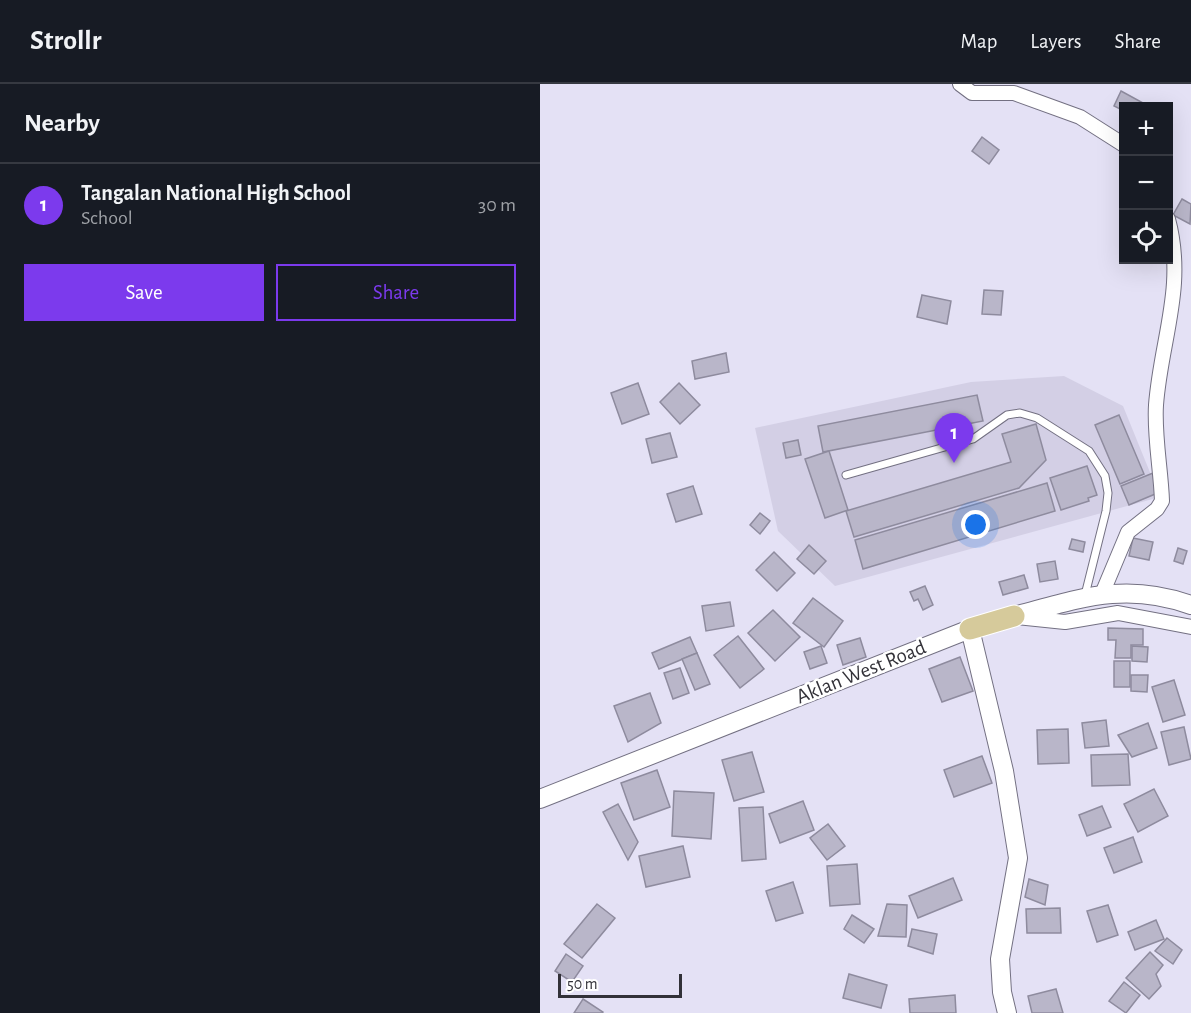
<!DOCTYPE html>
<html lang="en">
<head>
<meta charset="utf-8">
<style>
	:root { --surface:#171b24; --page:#20242c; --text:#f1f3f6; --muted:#9ea1a6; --line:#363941; --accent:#7c3aed }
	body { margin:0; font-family:"Alegreya Sans",sans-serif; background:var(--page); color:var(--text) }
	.controls { position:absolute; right:18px; top:18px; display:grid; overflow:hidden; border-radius:0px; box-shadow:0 6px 24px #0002 }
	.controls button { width:54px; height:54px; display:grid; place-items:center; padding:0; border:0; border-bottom:2px solid var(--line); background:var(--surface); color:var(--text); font:30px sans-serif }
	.scale { position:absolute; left:18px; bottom:15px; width:124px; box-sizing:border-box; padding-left:6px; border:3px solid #323138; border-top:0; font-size:16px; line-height:21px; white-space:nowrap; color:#323138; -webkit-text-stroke:4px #fff; paint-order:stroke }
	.you { position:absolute; left:436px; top:441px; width:21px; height:21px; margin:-15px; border:4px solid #fff; border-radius:50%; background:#1a73e8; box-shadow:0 0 0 9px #1a73e833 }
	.badge { display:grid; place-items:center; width:39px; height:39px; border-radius:50%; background:var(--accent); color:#fff; font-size:20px; font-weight:700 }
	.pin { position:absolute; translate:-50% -50px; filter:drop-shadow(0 2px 3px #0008) }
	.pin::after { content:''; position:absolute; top:32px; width:21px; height:18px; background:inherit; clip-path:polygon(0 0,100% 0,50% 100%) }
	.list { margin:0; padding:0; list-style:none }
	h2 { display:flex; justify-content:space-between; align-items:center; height:78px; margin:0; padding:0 24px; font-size:26px }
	h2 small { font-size:20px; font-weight:400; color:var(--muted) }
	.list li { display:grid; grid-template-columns:39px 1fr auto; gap:18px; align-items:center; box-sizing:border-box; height:84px; padding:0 24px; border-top:2px solid var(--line) }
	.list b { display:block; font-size:22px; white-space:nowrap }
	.list p { margin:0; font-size:20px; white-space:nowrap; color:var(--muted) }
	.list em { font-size:20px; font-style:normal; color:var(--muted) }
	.actions { display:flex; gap:12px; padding:18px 24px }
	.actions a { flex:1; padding:14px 0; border:2px solid var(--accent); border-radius:0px; text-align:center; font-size:21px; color:var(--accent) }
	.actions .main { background:var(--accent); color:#fff }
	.icon { flex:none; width:33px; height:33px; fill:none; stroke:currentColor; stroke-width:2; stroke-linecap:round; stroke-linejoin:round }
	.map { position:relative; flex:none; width:651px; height:929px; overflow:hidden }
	header { display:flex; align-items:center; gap:36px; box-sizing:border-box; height:84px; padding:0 30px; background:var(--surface); border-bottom:2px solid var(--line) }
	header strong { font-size:28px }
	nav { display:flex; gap:33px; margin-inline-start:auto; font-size:21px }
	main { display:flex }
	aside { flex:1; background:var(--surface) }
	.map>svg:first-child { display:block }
</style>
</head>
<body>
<header>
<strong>Strollr</strong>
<nav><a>Map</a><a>Layers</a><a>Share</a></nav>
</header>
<main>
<aside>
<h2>Nearby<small></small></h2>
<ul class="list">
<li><span class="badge">1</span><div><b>Tangalan National High School</b><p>School</p></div><em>30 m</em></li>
</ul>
<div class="actions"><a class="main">Save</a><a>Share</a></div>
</aside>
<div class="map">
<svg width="651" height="929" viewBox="0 0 651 929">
	<rect width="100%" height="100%" fill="#e4e1f5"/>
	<polygon fill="#d3cfe5" points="524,292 583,322 620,413 295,502 238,447 215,344 431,298"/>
	<g fill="#b9b6c9" stroke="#8e8b9e" stroke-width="1.5">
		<polygon points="581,7 605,20 604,22 584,22 584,27 574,22"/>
		<polygon points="442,53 459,66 449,80 432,67"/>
		<polygon points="642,115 651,120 650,140 633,131"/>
		<polygon points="444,206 463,207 461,231 442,230"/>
		<polygon points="382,211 411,217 407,240 377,233"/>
		<polygon points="186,269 189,288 155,295 152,277"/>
		<polygon points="98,299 109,330 82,340 71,309"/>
		<polygon points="139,299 160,321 140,340 120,318"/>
		<polygon points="437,311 443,337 283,368 278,342"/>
		<polygon points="579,331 604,390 580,400 555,341"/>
		<polygon points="496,340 506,376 479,404 314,453 306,427 471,378 462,350"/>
		<polygon points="130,349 137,373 112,379 106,355"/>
		<polygon points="258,356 261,371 246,374 243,359"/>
		<polygon points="289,367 308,426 285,434 265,375"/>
		<polygon points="547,382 557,411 548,414 549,417 521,426 510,394"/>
		<polygon points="613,389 620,408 589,421 581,402"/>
		<polygon points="507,399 515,427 323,485 315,456"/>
		<polygon points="153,402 162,430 136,438 127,410"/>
		<polygon points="220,429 230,437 220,450 210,441"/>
		<polygon points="593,454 613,458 609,476 589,472"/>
		<polygon points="532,455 545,458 543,468 529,465"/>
		<polygon points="269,461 286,477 274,490 257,475"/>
		<polygon points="638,464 647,467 643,480 634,477"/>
		<polygon points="234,468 255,489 237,507 216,486"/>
		<polygon points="515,477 518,495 500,498 497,480"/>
		<polygon points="484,491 488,504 463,511 459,498"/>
		<polygon points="385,502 393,521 383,526 378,515 374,517 370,508"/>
		<polygon points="273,514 303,537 284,563 253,539"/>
		<polygon points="190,518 194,542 166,547 162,522"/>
		<polygon points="233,526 260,553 235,577 208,549"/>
		<polygon points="568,544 603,545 603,561 591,561 591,574 575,574 576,556 568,556"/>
		<polygon points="198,552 224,585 200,604 174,571"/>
		<polygon points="150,553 157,569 119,585 112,569"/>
		<polygon points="320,554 326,573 303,581 297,561"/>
		<polygon points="281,562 287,579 270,585 264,568"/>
		<polygon points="592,562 608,563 607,578 592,577"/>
		<polygon points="157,569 170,600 155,606 142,575"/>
		<polygon points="420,573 433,607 402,618 389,585"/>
		<rect x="574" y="577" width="16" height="26"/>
		<polygon points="140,584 149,609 133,615 124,589"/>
		<polygon points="591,591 608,591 607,608 591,607"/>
		<polygon points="634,596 645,631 623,638 612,603"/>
		<polygon points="110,609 121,639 88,658 74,622"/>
		<polygon points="566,636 569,662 545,664 542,639"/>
		<polygon points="608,639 617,664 592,673 578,651"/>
		<polygon points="644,643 651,675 629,681 621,648"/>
		<polygon points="528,645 529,679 498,680 497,646"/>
		<polygon points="212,668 224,708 194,717 182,676"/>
		<polygon points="588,670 590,701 552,702 551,671"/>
		<polygon points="442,672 452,699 414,713 404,686"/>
		<polygon points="117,686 130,723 94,736 81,699"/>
		<polygon points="614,705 628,732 598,748 584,720"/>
		<polygon points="134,707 174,709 171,755 132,752"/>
		<polygon points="263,717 274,746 240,759 229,730"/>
		<polygon points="78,720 98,758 88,776 63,728"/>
		<polygon points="562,722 571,743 547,752 539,731"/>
		<polygon points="223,723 226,775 202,777 199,724"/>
		<polygon points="288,740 305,762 287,776 270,754"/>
		<polygon points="593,753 602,778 574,789 564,764"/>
		<polygon points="143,762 150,793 106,803 99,772"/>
		<polygon points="317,780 320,820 290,822 287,782"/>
		<polygon points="413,794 422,816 378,834 369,812"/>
		<polygon points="489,795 508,801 505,821 485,813"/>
		<polygon points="253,798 263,829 236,837 226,807"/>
		<polygon points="57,820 75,834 42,874 24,860"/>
		<polygon points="347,820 367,821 366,853 338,852"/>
		<polygon points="568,821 578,851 557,858 547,827"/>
		<polygon points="520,824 521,849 487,849 486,825"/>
		<polygon points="312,831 334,845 324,859 304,845"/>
		<polygon points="616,836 624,855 595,866 588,848"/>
		<polygon points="372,845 397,850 393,870 368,862"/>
		<polygon points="627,854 642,866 633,880 615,867"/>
		<polygon points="610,868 623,881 616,890 621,902 609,915 586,894"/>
		<polygon points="26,870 43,882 32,898 15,887"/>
		<polygon points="309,890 347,901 341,924 303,914"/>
		<polygon points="584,898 600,911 586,929 569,917"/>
		<polygon points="516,905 523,929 492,929 488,912"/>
		<polygon points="415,911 416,929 370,929 369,915"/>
		<polygon points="43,915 63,928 62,929 34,929"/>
	</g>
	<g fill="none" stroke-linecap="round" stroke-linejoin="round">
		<g stroke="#737082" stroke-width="9">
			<polyline id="lane" points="306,391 433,355 467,331 480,329 497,334 549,367 565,392 568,409 566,427 545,511"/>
		</g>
		<g stroke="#737082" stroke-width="16">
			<g id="street">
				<polyline points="420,0 432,9 474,9 540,33 584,61"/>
				<path d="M562,510L588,448L617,425L622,417C621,386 614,352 616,321C621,255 646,203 628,135"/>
				<polyline points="476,533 525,538 578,529 651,543"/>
			</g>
		</g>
		<g stroke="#737082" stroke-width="20">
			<g id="secondary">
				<path d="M474,532C539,515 584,497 651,521"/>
				<polyline points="0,715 430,545 464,687 478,774 460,875 462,908 467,929"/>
			</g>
		</g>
		<g stroke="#fff" stroke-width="23">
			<polyline id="primary" points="430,545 474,532"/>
		</g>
		<use href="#lane" stroke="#fff" stroke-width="7"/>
		<use href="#street" stroke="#fff" stroke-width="14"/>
		<use href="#secondary" stroke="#fff" stroke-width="18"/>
		<use href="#primary" stroke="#d6ca9b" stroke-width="21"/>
	</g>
	<g text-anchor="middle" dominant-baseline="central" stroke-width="5" stroke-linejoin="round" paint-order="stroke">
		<g font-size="21" fill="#323138" stroke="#fff">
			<text transform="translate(321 588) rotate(-22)">Aklan West Road</text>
		</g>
	</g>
</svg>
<div class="controls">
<button>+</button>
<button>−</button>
<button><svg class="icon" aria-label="locate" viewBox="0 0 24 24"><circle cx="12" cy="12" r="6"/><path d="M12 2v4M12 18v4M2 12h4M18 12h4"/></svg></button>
</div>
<div class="scale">50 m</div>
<div class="you"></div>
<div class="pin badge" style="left:414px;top:379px">1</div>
</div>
</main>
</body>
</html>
